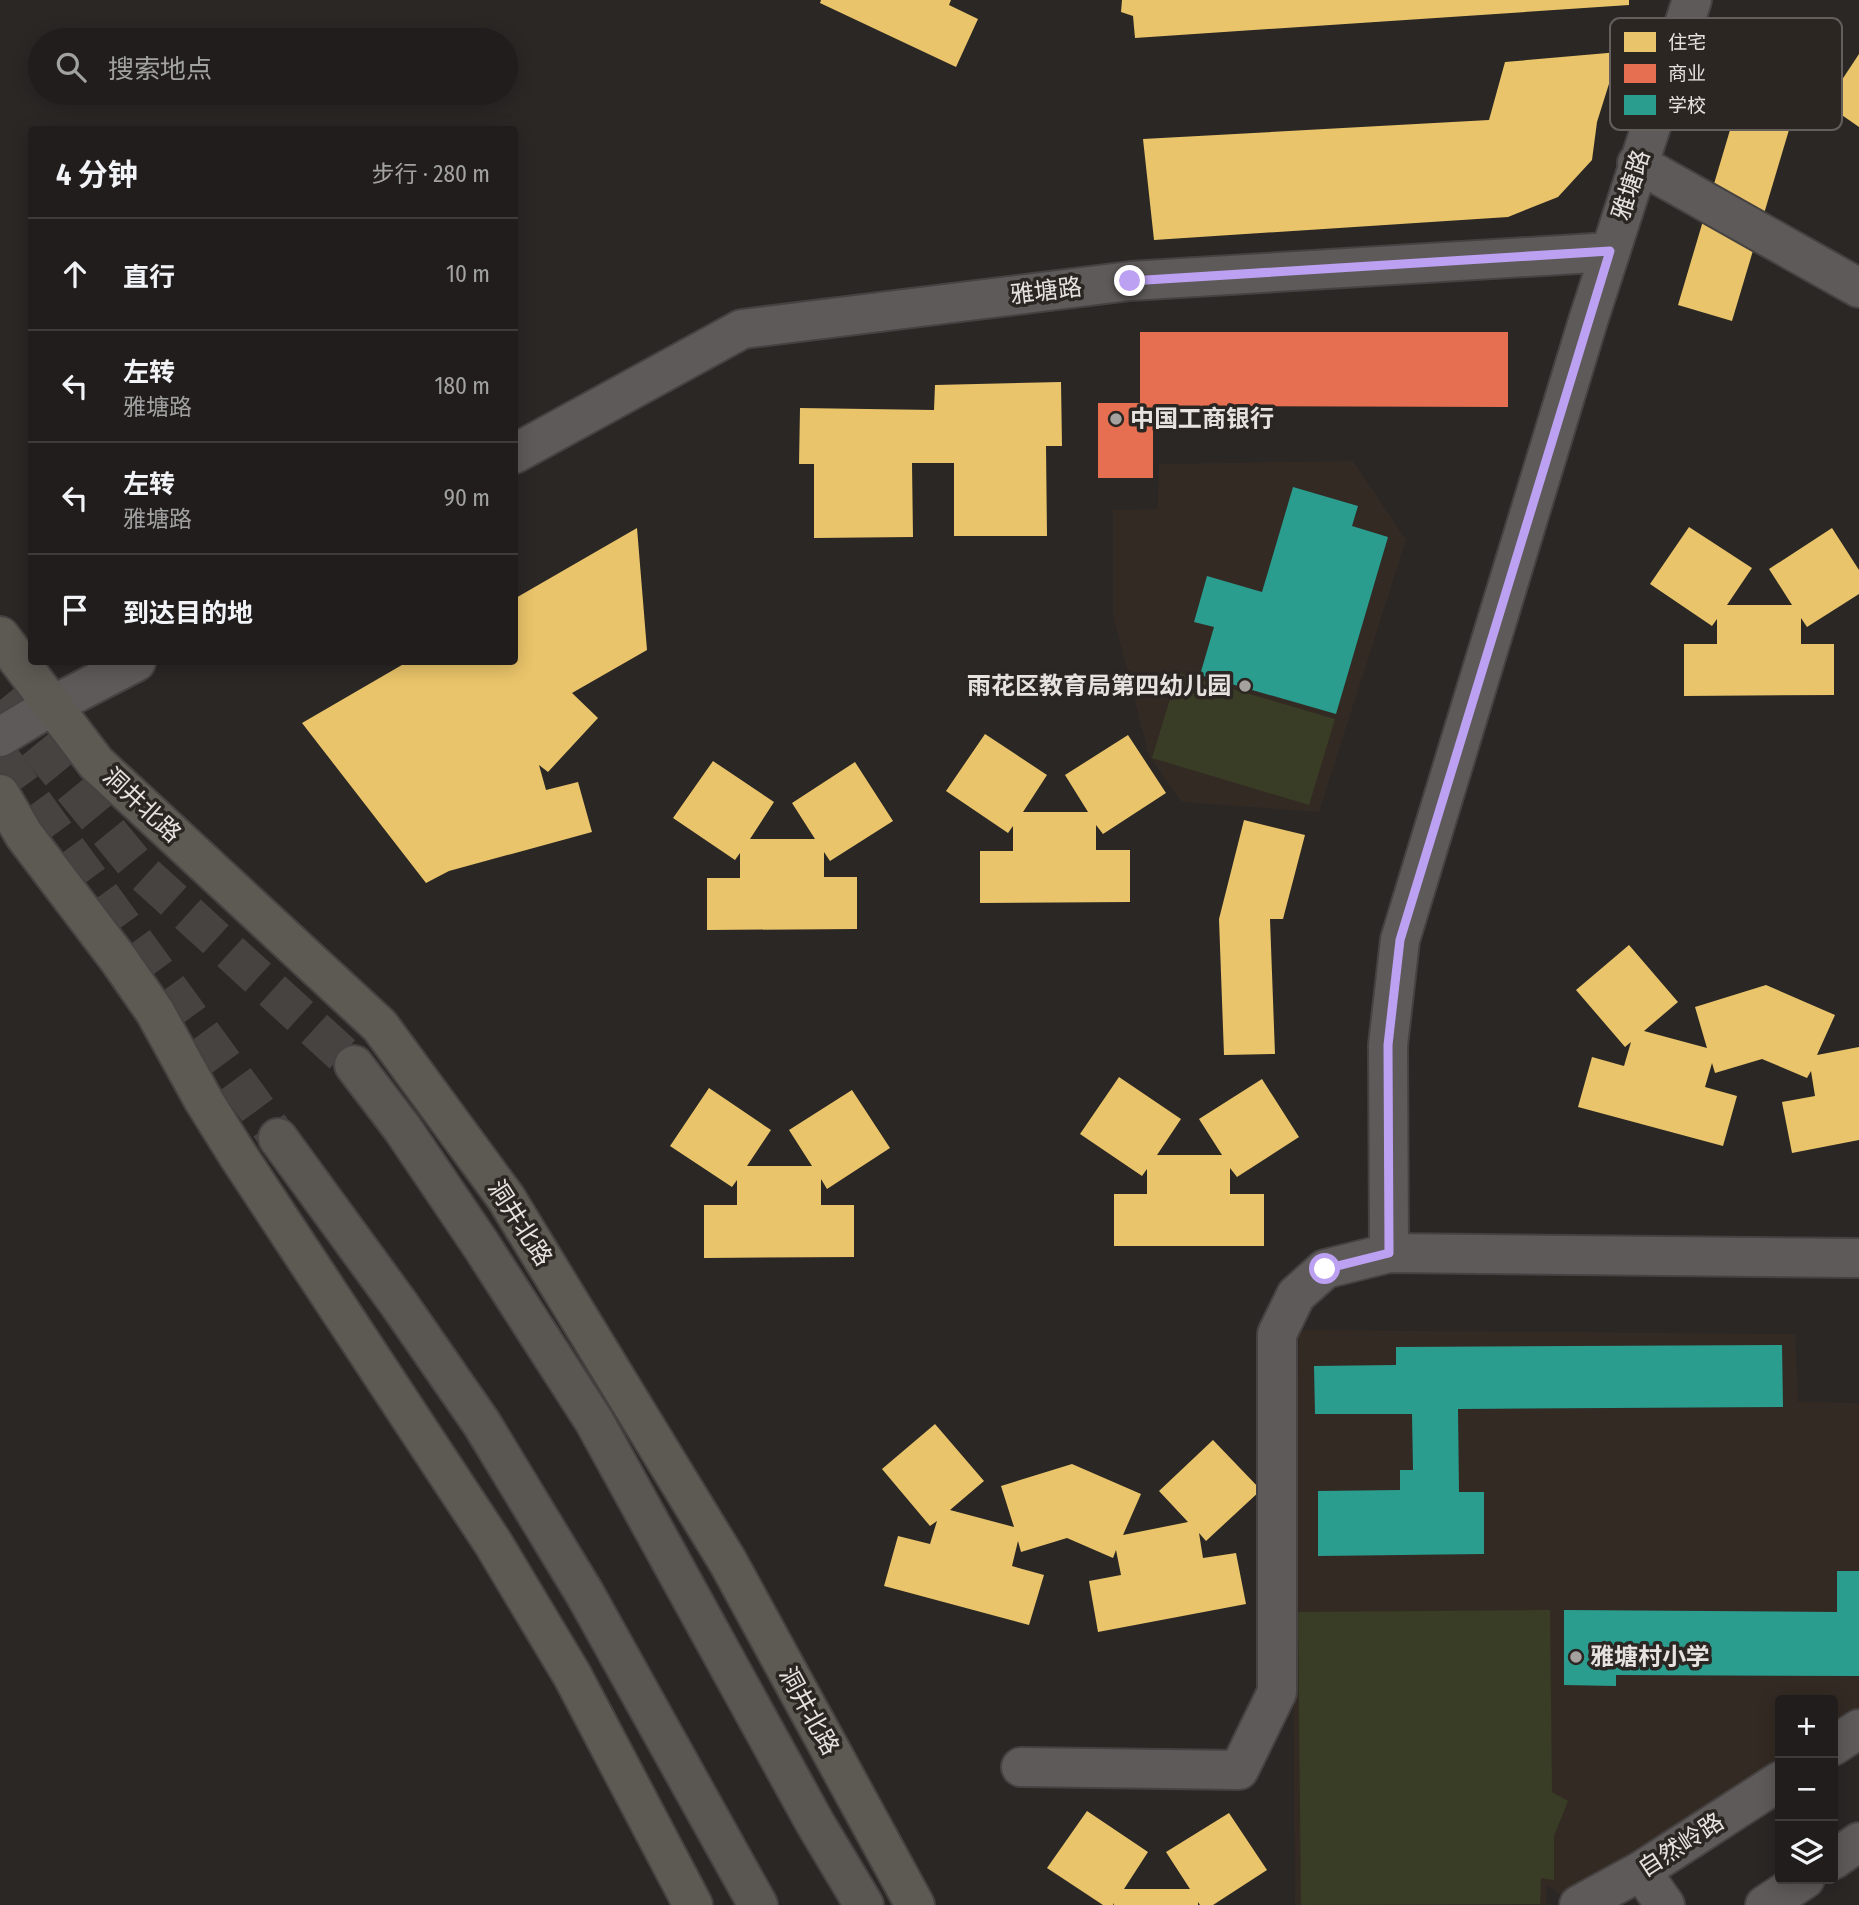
<!DOCTYPE html>
<html lang="zh">
<head>
<meta charset="utf-8">
<style>
	:root { --surface:#201d1c; --page:#282625; --text:#f1f3f6; --muted:#a2a2a3; --line:#3d3b3b }
	body { margin:0; font-family:"Fira Sans Condensed","Noto Sans SC",sans-serif; background:var(--page); color:var(--text) }
	.controls { position:absolute; right:21px; bottom:21px; display:grid; overflow:hidden; border-radius:7px; box-shadow:0 4px 18px #0003 }
	.controls button { width:63px; height:63px; display:grid; place-items:center; padding:0; border:0; border-bottom:2px solid var(--line); background:var(--surface); color:var(--text); font:35px sans-serif }
	.stop { position:absolute; width:21px; height:21px; margin:-16px; border:5px solid #bca0f2; border-radius:50%; background:#fff }
	.stop.end { background:#bca0f2; border-color:#fff; box-shadow:0 2px 7px #0008 }
	.list { margin:0; padding:0; list-style:none }
	h2 { display:flex; justify-content:space-between; align-items:center; height:91px; margin:0; padding:0 28px; font-size:30px }
	h2 small { font-size:23px; font-weight:400; color:var(--muted) }
	.list li { display:grid; grid-template-columns:46px 1fr auto; gap:21px; align-items:center; box-sizing:border-box; height:112px; padding:0 28px; border-top:2px solid var(--line) }
	.list b { display:block; font-size:26px; white-space:nowrap }
	.list p { margin:0; font-size:23px; white-space:nowrap; color:var(--muted) }
	.list em { font-size:23px; font-style:normal; color:var(--muted) }
	.icon { flex:none; width:38px; height:38px; fill:none; stroke:currentColor; stroke-width:2; stroke-linecap:round; stroke-linejoin:round }
	.map { position:relative; flex:none; width:1859px; height:1905px; overflow:hidden }
	.search { position:absolute; background:var(--surface); box-shadow:0 4px 18px #0003; left:28px; top:28px; width:490px; height:77px; display:flex; align-items:center; gap:18px; box-sizing:border-box; padding:0 24px; border-radius:38px; color:var(--muted); font-size:26px }
	.panel { position:absolute; background:var(--surface); box-shadow:0 4px 18px #0003; left:28px; top:126px; width:490px; height:539px; border-radius:7px }
	.map>svg:first-child { display:block }
</style>
</head>
<body>
<div class="map">
<svg width="1859" height="1905" viewBox="0 0 1859 1905">
	<rect width="100%" height="100%" fill="#2a2725"/>
	<g fill="#342a24">
		<polygon points="1353,461 1406,540 1319,812 1182,802 1149,756 1113,615 1113,510 1158,509 1159,464"/>
		<polygon points="1299,1330 1795,1334 1798,1402 1859,1403 1859,1713 1833,1729 1833,1700 1780,1700 1780,1761 1561,1895 1547,1885 1546,1905 1295,1905 1293,1613"/>
	</g>
	<g fill="#393d25">
		<polygon points="1178,673 1335,719 1309,805 1152,758"/>
		<polygon points="1550,1610 1552,1792 1568,1801 1554,1836 1554,1880 1541,1878 1540,1904 1301,1905 1298,1612"/>
	</g>
	<g fill="#e9c46a">
		<polygon points="821,0 951,0 949,5 978,19 956,67 820,3"/>
		<polygon points="1122,0 1629,0 1629,5 1135,38 1133,16 1121,12"/>
		<polygon points="1763,19 1817,36 1732,321 1678,305"/>
		<polygon points="1619,52 1597,122 1592,160 1558,197 1508,217 1154,240 1143,139 1489,120 1505,62"/>
		<polygon points="1859,54 1859,127 1826,104"/>
		<polygon points="1061,382 1062,446 1046,446 1047,536 954,536 954,463 912,463 913,537 814,538 814,464 799,464 800,408 934,410 935,385"/>
		<polygon points="1689,527 1752,568 1727,605 1792,605 1769,569 1832,528 1859,570 1859,594 1807,627 1801,618 1801,644 1834,644 1834,695 1684,696 1684,644 1717,644 1717,619 1712,626 1650,584"/>
		<polygon points="637,528 647,650 572,693 598,718 548,772 539,765 546,790 578,782 592,832 449,871 426,883 302,723 407,662 514,662 514,599"/>
		<polygon points="985,734 1047,775 1023,812 1088,812 1065,775 1128,735 1166,793 1103,834 1096,825 1096,850 1130,850 1130,902 980,903 980,851 1013,851 1013,826 1008,833 946,791"/>
		<polygon points="713,761 774,802 750,839 815,839 792,803 855,762 893,821 830,861 824,852 824,877 857,877 857,929 707,930 707,878 740,878 740,853 735,860 673,818"/>
		<polygon points="1244,820 1305,835 1283,919 1270,919 1275,1054 1224,1055 1219,919"/>
		<polygon points="1629,945 1678,1002 1644,1031 1707,1048 1695,1007 1766,985 1835,1015 1817,1055 1859,1047 1859,1140 1792,1153 1782,1102 1815,1096 1811,1071 1807,1078 1762,1059 1715,1073 1712,1063 1705,1087 1737,1096 1723,1146 1578,1107 1592,1057 1624,1066 1631,1042 1625,1047 1576,990"/>
		<polygon points="1119,1077 1181,1119 1157,1155 1222,1155 1199,1119 1262,1079 1299,1137 1237,1177 1230,1168 1230,1194 1264,1194 1264,1246 1114,1246 1114,1194 1147,1194 1147,1169 1142,1176 1080,1134"/>
		<polygon points="709,1088 771,1130 747,1166 812,1166 789,1130 852,1090 890,1148 827,1189 821,1179 821,1205 854,1205 854,1257 704,1258 704,1205 737,1205 737,1180 732,1187 670,1146"/>
		<polygon points="935,1424 984,1481 950,1510 1014,1527 1001,1486 1072,1464 1141,1494 1123,1535 1188,1522 1159,1491 1213,1440 1261,1490 1206,1541 1199,1533 1203,1558 1236,1553 1246,1604 1098,1632 1089,1581 1121,1575 1116,1550 1113,1558 1067,1538 1021,1552 1018,1541 1012,1566 1044,1575 1029,1625 884,1586 898,1536 930,1544 937,1521 930,1526 882,1469"/>
		<polygon points="1087,1811 1148,1852 1124,1889 1190,1889 1166,1852 1229,1813 1267,1870 1213,1905 1200,1905 1198,1902 1198,1905 1114,1905 1114,1903 1113,1905 1103,1905 1047,1868"/>
	</g>
	<polygon fill="#e76f51" points="1140,332 1508,332 1508,407 1153,406 1153,478 1098,478 1098,403 1140,403"/>
	<g fill="#2a9d8f">
		<polygon points="1293,487 1358,506 1352,526 1388,537 1336,714 1200,675 1214,627 1194,622 1207,576 1262,592"/>
		<polygon points="1782,1345 1783,1407 1458,1409 1459,1492 1484,1492 1484,1554 1318,1556 1318,1491 1400,1490 1400,1470 1413,1470 1412,1414 1315,1414 1314,1366 1396,1365 1396,1347"/>
		<polygon points="1837,1571 1859,1571 1859,1676 1616,1675 1616,1686 1564,1685 1564,1610 1837,1612"/>
	</g>
	<g fill="none" stroke-linecap="round" stroke-linejoin="round">
		<g stroke="#464341" stroke-width="38" stroke-dasharray="38 19" stroke-linecap="butt">
			<polyline points="0,700 140,870 354,1065"/>
			<polyline points="0,757 278,1138"/>
		</g>
		<g stroke="#454241" stroke-width="42">
			<g id="minor">
				<polyline points="1637,163 1859,288"/>
				<polyline points="514,454 742,329 1130,281 1610,252"/>
				<polyline points="0,737 53,705 136,662"/>
				<polyline points="1389,1253 1388,1045 1400,940 1588,321 1692,0"/>
				<polyline points="1833,1746 1859,1729"/>
				<polyline points="1021,1767 1239,1770 1277,1692 1277,1334 1296,1295 1325,1269 1389,1253 1859,1258"/>
				<polyline points="1641,1871 1665,1905"/>
				<polyline points="1579,1905 1641,1871 1780,1781"/>
			</g>
		</g>
		<g stroke="#454241" stroke-width="42">
			<g id="tertiary">
				<polyline points="1833,1860 1859,1842"/>
				<polyline points="1765,1905 1805,1879"/>
			</g>
		</g>
		<g stroke="#454241" stroke-width="42">
			<g id="secondary">
				<polyline points="354,1065 402,1128 481,1245 594,1421 815,1823 864,1905"/>
				<polyline points="278,1138 399,1304 482,1424 585,1594 758,1905"/>
			</g>
		</g>
		<g stroke="#454241" stroke-width="42">
			<g id="primary">
				<polyline points="0,636 96,763 380,1026 506,1198 728,1562 915,1905"/>
				<polyline points="0,794 24,835 119,960 155,1012 204,1101 237,1154 493,1543 572,1675 693,1905"/>
			</g>
		</g>
		<use href="#minor" stroke="#5d5a59" stroke-width="38"/>
		<use href="#tertiary" stroke="#5d5a59" stroke-width="38"/>
		<use href="#secondary" stroke="#5a5753" stroke-width="38"/>
		<use href="#primary" stroke="#5d5953" stroke-width="38"/>
	</g>
	<g fill="none" stroke-linecap="round" stroke-linejoin="round">
		<polyline stroke="#bca0f2" stroke-width="9" points="1130,281 1610,251 1400,940 1388,1045 1389,1253 1325,1269"/>
	</g>
	<g fill="#a4a19f" stroke="#2c2623" stroke-width="2.5">
		<circle cx="1116" cy="419" r="7"/>
		<circle cx="1245" cy="686" r="7"/>
		<circle cx="1576" cy="1657" r="7"/>
	</g>
	<g text-anchor="middle" dominant-baseline="central" stroke-width="7" stroke-linejoin="round" paint-order="stroke">
		<g font-size="24" fill="#e6e2e0" stroke="#2c2623">
			<text transform="translate(1631 185) rotate(-72)">雅塘路</text>
			<text transform="translate(1046 291) rotate(-7)">雅塘路</text>
			<text transform="translate(142 805) rotate(43)">洞井北路</text>
			<text transform="translate(520 1223) rotate(57)">洞井北路</text>
			<text transform="translate(809 1711) rotate(61)">洞井北路</text>
			<text transform="translate(1681 1845) rotate(-33)">自然岭路</text>
		</g>
		<g font-size="24" font-weight="bold" fill="#e6e2e0" stroke="#2c2623" text-anchor="start">
			<text x="1130" y="419">中国工商银行</text>
			<text x="1231" y="686" text-anchor="end">雨花区教育局第四幼儿园</text>
			<text x="1590" y="1657">雅塘村小学</text>
		</g>
	</g>
	<rect x="1610" y="18" width="232" height="112" rx="10" fill="#2c2623" stroke="#645e5c" stroke-width="2"/>
	<rect x="1624" y="32" width="32" height="20" fill="#e9c46a"/>
	<rect x="1624" y="64" width="32" height="19" fill="#e76f51"/>
	<rect x="1624" y="95" width="32" height="20" fill="#2a9d8f"/>
	<g font-size="19" fill="#e6e2e0">
		<text x="1668" y="49">住宅</text>
		<text x="1668" y="80">商业</text>
		<text x="1668" y="112">学校</text>
	</g>
</svg>
<div class="controls">
<button>+</button>
<button>−</button>
<button><svg class="icon" aria-label="layers" viewBox="0 0 24 24"><path d="M12 4l9 5-9 5-9-5zM3 14l9 5 9-5"/></svg></button>
</div>
<div class="stop" style="left:1325px;top:1269px"></div>
<div class="stop end" style="left:1130px;top:281px"></div>
<div class="search"><svg class="icon" aria-label="search" viewBox="0 0 24 24"><circle cx="10" cy="10" r="6"/><path d="M15 15l6 6"/></svg>搜索地点</div>
<section class="panel">
<h2>4 分钟<small>步行 · 280 m</small></h2>
<ul class="list">
<li><svg class="icon" aria-label="ahead" viewBox="0 0 24 24"><path d="M12 20V5M6 11l6-6 6 6"/></svg><div><b>直行</b></div><em>10 m</em></li>
<li><svg class="icon" aria-label="left" viewBox="0 0 24 24"><path d="M17 20v-9H6M10 6l-5 5 5 5"/></svg><div><b>左转</b><p>雅塘路</p></div><em>180 m</em></li>
<li><svg class="icon" aria-label="left" viewBox="0 0 24 24"><path d="M17 20v-9H6M10 6l-5 5 5 5"/></svg><div><b>左转</b><p>雅塘路</p></div><em>90 m</em></li>
<li><svg class="icon" aria-label="arrive" viewBox="0 0 24 24"><path d="M6 21V4h12l-3 4 3 4H6"/></svg><div><b>到达目的地</b></div></li>
</ul>
</section>
</div>
</body>
</html>
